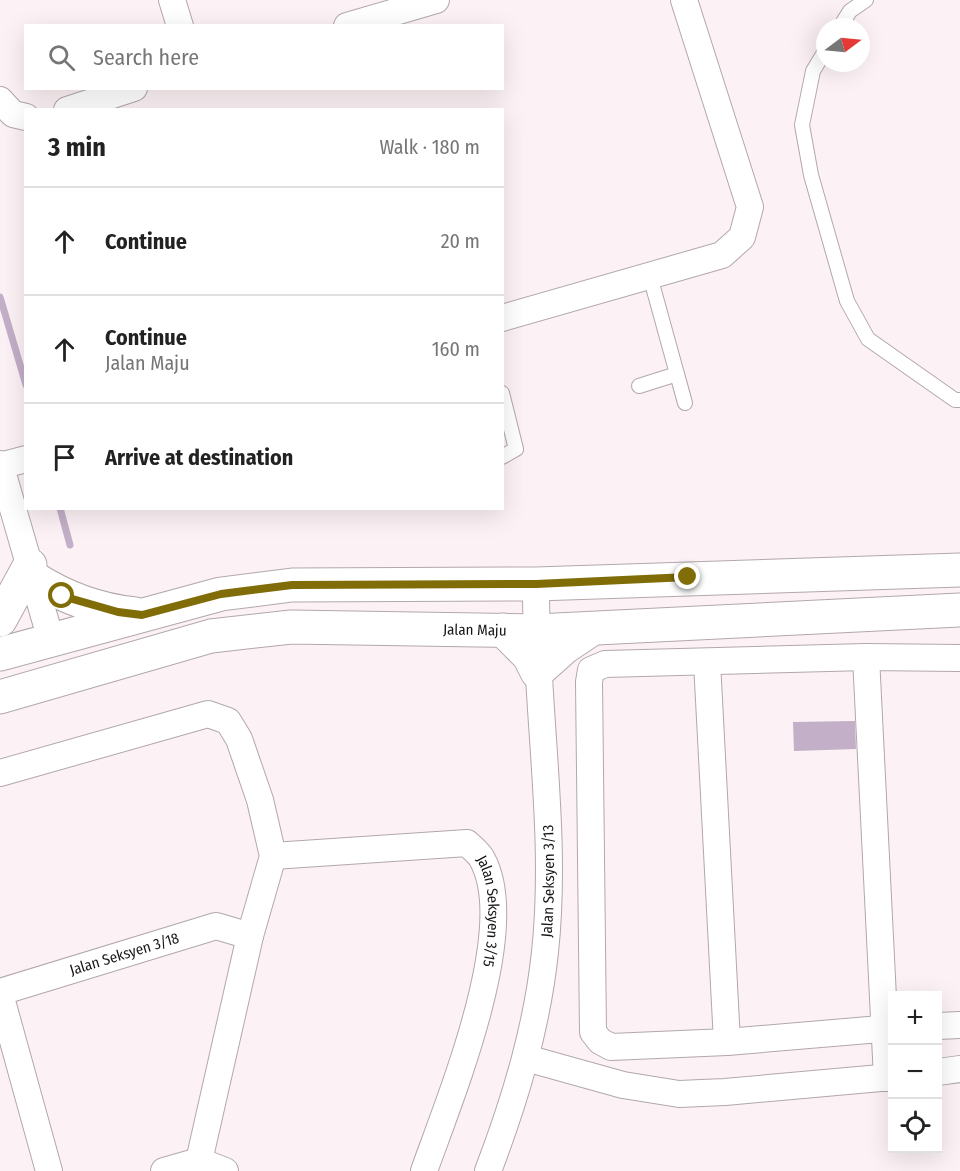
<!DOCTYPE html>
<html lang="en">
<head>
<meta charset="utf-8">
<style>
	:root { --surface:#fff; --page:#f6f6f6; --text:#222; --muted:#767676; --line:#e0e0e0 }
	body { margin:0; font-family:"Fira Sans Condensed",sans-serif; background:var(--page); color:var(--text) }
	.controls { position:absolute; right:18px; bottom:18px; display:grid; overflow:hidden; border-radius:0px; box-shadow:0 6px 24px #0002 }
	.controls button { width:54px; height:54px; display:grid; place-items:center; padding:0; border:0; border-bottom:2px solid var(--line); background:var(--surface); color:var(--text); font:30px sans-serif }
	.compass { position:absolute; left:816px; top:18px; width:54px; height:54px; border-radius:50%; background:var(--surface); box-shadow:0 6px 24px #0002; rotate:74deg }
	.stop { position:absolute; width:18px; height:18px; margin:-14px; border:4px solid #816d08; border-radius:50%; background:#fff }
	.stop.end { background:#816d08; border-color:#fff; box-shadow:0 2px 6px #0008 }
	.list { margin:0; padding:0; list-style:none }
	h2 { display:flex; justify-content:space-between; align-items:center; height:78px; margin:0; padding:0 24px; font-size:26px }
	h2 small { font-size:20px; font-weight:400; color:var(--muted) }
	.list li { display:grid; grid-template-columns:39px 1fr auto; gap:18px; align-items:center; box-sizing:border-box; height:108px; padding:0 24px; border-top:2px solid var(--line) }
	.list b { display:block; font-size:22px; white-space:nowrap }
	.list p { margin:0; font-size:20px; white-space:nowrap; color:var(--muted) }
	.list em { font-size:20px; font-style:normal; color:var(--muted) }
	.icon { flex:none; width:33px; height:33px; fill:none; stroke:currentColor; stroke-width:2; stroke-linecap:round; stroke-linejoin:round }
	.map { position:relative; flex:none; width:960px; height:1171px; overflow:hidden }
	.search { position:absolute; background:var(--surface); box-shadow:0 6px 24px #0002; left:24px; top:24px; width:480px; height:66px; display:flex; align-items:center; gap:15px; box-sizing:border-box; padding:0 21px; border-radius:0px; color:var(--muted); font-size:22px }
	.panel { position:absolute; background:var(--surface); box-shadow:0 6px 24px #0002; left:24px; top:108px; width:480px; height:402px; border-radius:0px }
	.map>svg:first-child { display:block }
</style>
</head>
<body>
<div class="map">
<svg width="960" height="1171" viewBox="0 0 960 1171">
	<rect width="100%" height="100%" fill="#fcf1f4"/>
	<polygon fill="#c3afc8" points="855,721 856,749 794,751 793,722"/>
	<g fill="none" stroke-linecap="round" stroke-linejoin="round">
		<g stroke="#c3afc8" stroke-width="7">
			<polyline points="0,297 26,385"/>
			<polyline points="60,508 70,545"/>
		</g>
		<g stroke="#b2a8aa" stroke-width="16">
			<g id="lane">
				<polyline points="840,27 850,11 866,0"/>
				<polyline points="825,51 813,71 802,125 811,175 847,301 868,339 955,400 960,400"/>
				<polyline points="650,276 677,374"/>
				<polyline points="639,386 677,374 685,403"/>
				<polyline points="502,393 516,449 502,457"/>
			</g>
		</g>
		<g stroke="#b2a8aa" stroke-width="28">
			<g id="street">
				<polyline points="172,0 180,26"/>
				<polyline points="347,26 436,0"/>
				<polyline points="0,100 13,114 26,117"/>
				<polyline points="67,110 134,88"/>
				<polyline points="502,318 722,255 742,237 750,207 684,0"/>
				<polyline points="0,464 51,640"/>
				<polyline points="0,466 26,459"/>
				<polyline points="866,657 887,1078"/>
				<polyline points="707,662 727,1042 892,1028"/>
				<polyline points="0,773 208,714 228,721 239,739 260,800 273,856 250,936 199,1161"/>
				<path id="s1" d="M273,856L467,843C472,848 479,853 482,859C521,929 449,1100 424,1171"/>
				<path id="s2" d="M0,992L216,926L250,936"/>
				<polyline points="0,994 49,1171"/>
				<polyline points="938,1026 960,1025"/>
				<polyline points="727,1042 611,1047 600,1041 593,1032 589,682 591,670 605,664 866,657 960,658"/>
				<polyline points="526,1058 623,1085 679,1094 725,1092 892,1077"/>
				<polyline points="938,1072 960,1069"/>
				<polyline points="164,1171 199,1161 225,1171"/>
				<path id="s3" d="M488,1171C515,1100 537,1028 545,952C558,832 535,705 536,584"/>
			</g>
		</g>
		<g stroke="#b2a8aa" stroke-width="35">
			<g id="secondary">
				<path d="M34,578C65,598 98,610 135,614"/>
				<polyline points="0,620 30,565"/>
				<polyline points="503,630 529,656 537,672 565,647 592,629"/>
				<polyline points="0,654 221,594 292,585 536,584 960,570"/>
				<path id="s4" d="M0,697L211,636L291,627L536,631L960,610"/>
			</g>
		</g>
		<use href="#lane" stroke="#fff" stroke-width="14"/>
		<use href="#street" stroke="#fff" stroke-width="26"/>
		<use href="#secondary" stroke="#fff" stroke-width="33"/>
	</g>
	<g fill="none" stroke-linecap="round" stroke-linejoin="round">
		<polyline stroke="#816d08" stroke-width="8" points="62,596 118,612 142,615 221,594 292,585 536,584 688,577"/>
	</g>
	<g text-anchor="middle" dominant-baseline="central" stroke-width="4.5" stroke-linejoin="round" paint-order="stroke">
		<g font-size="15" fill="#181516" stroke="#fff">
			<text stroke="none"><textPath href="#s4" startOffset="484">Jalan Maju</textPath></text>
			<text stroke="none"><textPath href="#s3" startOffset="298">Jalan Seksyen 3/13</textPath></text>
			<text stroke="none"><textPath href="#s1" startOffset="270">Jalan Seksyen 3/15</textPath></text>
			<text stroke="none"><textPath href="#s2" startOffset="130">Jalan Seksyen 3/18</textPath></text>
		</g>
	</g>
</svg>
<div class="controls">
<button>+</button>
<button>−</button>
<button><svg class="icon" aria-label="locate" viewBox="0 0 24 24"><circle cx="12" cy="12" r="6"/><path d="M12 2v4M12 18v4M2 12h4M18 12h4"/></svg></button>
</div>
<svg class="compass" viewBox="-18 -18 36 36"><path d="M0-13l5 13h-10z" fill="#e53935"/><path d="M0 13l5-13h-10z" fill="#767676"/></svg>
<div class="stop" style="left:62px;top:596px"></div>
<div class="stop end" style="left:688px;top:577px"></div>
<div class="search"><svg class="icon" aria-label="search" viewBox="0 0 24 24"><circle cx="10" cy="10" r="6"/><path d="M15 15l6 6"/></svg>Search here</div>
<section class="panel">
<h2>3 min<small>Walk · 180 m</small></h2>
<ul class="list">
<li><svg class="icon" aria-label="ahead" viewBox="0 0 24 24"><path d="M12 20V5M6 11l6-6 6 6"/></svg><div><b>Continue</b></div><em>20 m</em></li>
<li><svg class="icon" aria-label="ahead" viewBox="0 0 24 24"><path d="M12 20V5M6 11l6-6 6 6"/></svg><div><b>Continue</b><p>Jalan Maju</p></div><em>160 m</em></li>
<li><svg class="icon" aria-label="arrive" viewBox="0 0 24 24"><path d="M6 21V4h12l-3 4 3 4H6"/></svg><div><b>Arrive at destination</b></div></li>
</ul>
</section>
</div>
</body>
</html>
